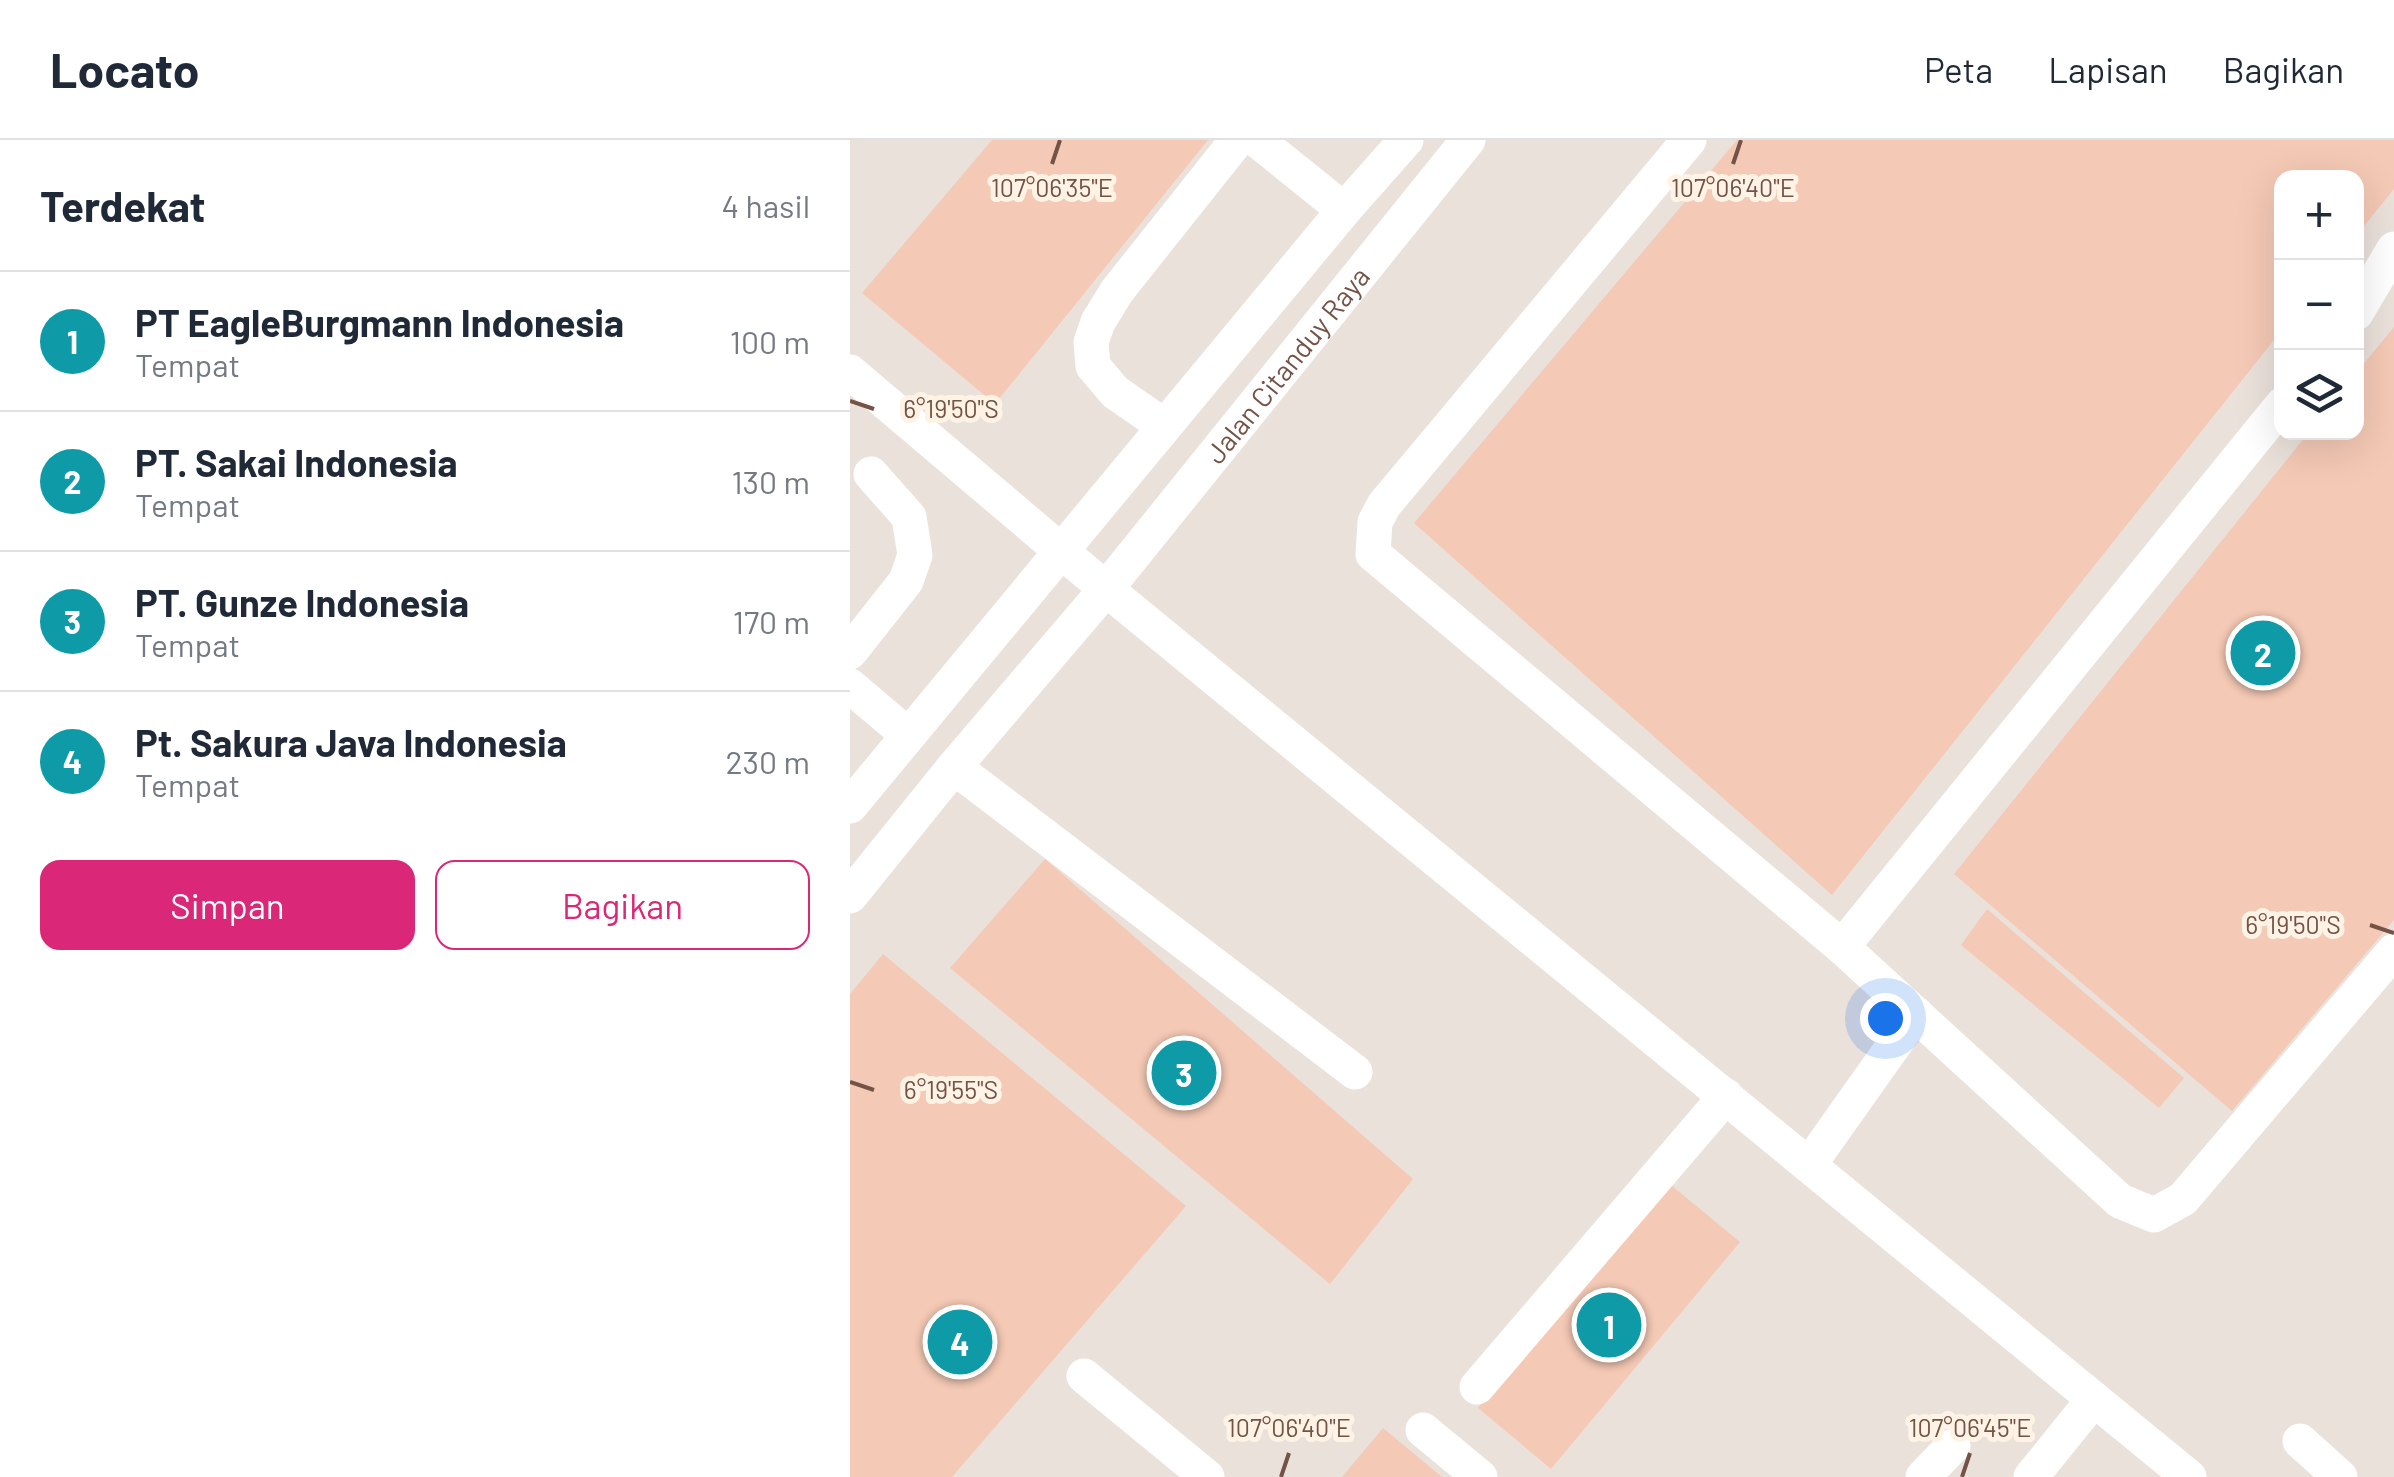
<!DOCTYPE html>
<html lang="id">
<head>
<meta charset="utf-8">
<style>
	:root { --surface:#fff; --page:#f6f6f7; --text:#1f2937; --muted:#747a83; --line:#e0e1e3; --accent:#db2777 }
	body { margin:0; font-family:Barlow,sans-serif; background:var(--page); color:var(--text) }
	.controls { position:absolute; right:30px; top:30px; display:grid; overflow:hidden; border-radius:20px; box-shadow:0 10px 40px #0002 }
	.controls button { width:90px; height:90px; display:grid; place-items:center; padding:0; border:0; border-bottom:2px solid var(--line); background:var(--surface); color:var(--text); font:50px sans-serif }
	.you { position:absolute; left:1035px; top:878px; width:35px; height:35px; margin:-25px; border:8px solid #fff; border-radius:50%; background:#1a73e8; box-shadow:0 0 0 15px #1a73e833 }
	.badge { display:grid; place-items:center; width:65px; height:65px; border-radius:50%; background:var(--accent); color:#fff; font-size:32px; font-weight:700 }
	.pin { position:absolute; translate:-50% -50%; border:5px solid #fff; box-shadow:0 2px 10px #0006 }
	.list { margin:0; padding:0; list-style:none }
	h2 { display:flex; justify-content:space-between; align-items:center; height:130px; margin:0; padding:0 40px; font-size:42px }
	h2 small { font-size:32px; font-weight:400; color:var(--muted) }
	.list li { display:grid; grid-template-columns:65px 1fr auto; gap:30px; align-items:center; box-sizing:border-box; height:140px; padding:0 40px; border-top:2px solid var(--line) }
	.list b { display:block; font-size:38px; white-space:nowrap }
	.list p { margin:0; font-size:32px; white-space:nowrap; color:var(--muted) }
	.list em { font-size:32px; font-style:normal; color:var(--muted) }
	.actions { display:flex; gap:20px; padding:30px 40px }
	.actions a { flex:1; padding:22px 0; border:2px solid var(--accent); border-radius:20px; text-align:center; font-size:35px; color:var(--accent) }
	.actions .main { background:var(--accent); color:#fff }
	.icon { flex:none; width:55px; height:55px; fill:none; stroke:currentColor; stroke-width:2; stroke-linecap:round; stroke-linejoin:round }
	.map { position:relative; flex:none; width:1544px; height:1337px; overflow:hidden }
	header { display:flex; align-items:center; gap:60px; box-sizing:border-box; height:140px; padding:0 50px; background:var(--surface); border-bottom:2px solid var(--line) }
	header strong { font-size:48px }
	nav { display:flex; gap:55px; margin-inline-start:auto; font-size:35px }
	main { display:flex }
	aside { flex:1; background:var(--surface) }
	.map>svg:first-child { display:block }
</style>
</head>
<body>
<header>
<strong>Locato</strong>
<nav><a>Peta</a><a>Lapisan</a><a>Bagikan</a></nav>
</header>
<main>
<aside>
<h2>Terdekat<small>4 hasil</small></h2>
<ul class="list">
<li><span class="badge" style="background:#0f9aa8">1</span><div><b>PT EagleBurgmann Indonesia</b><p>Tempat</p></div><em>100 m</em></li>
<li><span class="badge" style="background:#0f9aa8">2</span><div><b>PT. Sakai Indonesia</b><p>Tempat</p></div><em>130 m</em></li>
<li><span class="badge" style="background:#0f9aa8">3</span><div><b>PT. Gunze Indonesia</b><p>Tempat</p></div><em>170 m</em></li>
<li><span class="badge" style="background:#0f9aa8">4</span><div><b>Pt. Sakura Java Indonesia</b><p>Tempat</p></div><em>230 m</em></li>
</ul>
<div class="actions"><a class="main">Simpan</a><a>Bagikan</a></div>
</aside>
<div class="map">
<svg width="1544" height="1337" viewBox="0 0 1544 1337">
	<rect width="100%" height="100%" fill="#fdefdf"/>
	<path fill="#ebe1db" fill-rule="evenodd" d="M0,0H1544V1337H0ZM1432,38H1506V292H1432Z"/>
	<g fill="#f4c9b5">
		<polygon points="142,0 358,0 145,264 12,153"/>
		<polygon points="887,0 1544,0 1544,49 1506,96 1506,38 1432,38 1432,190 982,755 564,383"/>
		<polygon points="1544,187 1544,780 1382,971 1104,734 1459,292 1506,292 1506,233"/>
		<polygon points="195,719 563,1039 480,1144 100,828"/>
		<polygon points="1137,769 1334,938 1309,968 1111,805"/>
		<polygon points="33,814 336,1066 102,1337 0,1337 0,854"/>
		<polygon points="816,1041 890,1102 701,1329 628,1268"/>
		<polygon points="533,1288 592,1337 492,1337"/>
	</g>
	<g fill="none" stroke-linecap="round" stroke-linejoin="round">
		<g stroke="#fff" stroke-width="35">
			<polyline points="407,0 494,70"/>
			<polyline points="839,0 534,365 525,382 523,414 992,807 1270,1061 1304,1075 1333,1059 1544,811"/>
			<polyline points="1506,173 1544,109"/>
			<polyline points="0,232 256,449 1339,1337"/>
			<polyline points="314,286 265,252 243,226 241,202 248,182 267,151 387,0"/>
			<polyline points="0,512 56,441 65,415 59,377 21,334"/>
			<polyline points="0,546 58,595"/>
			<polyline points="104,627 505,932"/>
			<polyline points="0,666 494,70 556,0"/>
			<path id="s1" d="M0,756L104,627L256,449L618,0"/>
			<polyline points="992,807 1432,265"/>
			<polyline points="959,1025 1066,874"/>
			<polyline points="234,1236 357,1337"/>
			<polyline points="627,1247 876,956"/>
			<polyline points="573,1290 630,1337"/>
			<polyline points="1450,1301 1490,1337"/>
			<polyline points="1073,1337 1103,1306"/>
			<polyline points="1181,1337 1244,1259"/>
		</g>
	</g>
	<path fill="none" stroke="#745246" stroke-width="4" d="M202,24L210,0M883,24L891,0M0,261L24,269M1520,785L1544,793M0,942L24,950M431,1337L439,1313M1112,1337L1120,1313"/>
	<g text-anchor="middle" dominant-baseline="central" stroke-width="10" stroke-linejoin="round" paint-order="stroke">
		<g font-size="28" fill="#745246" stroke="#fff3e6">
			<text stroke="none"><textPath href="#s1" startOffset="688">Jalan Citanduy Raya</textPath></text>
		</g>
	</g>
	<g font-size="25" text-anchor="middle" fill="#745246" stroke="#fff3e6" stroke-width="10" stroke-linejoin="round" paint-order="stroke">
		<text x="202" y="57">107°06'35"E</text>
		<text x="883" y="57">107°06'40"E</text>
		<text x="101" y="278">6°19'50"S</text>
		<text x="1443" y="794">6°19'50"S</text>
		<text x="101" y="959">6°19'55"S</text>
		<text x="439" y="1297">107°06'40"E</text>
		<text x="1120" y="1297">107°06'45"E</text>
	</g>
</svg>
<div class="controls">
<button>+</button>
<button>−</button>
<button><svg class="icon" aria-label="layers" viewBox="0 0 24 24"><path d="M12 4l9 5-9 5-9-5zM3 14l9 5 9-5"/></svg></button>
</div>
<div class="you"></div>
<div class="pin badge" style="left:759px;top:1185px;background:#0f9aa8">1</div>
<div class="pin badge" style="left:1413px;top:513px;background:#0f9aa8">2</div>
<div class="pin badge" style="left:334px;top:933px;background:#0f9aa8">3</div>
<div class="pin badge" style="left:110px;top:1202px;background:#0f9aa8">4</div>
</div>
</main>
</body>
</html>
